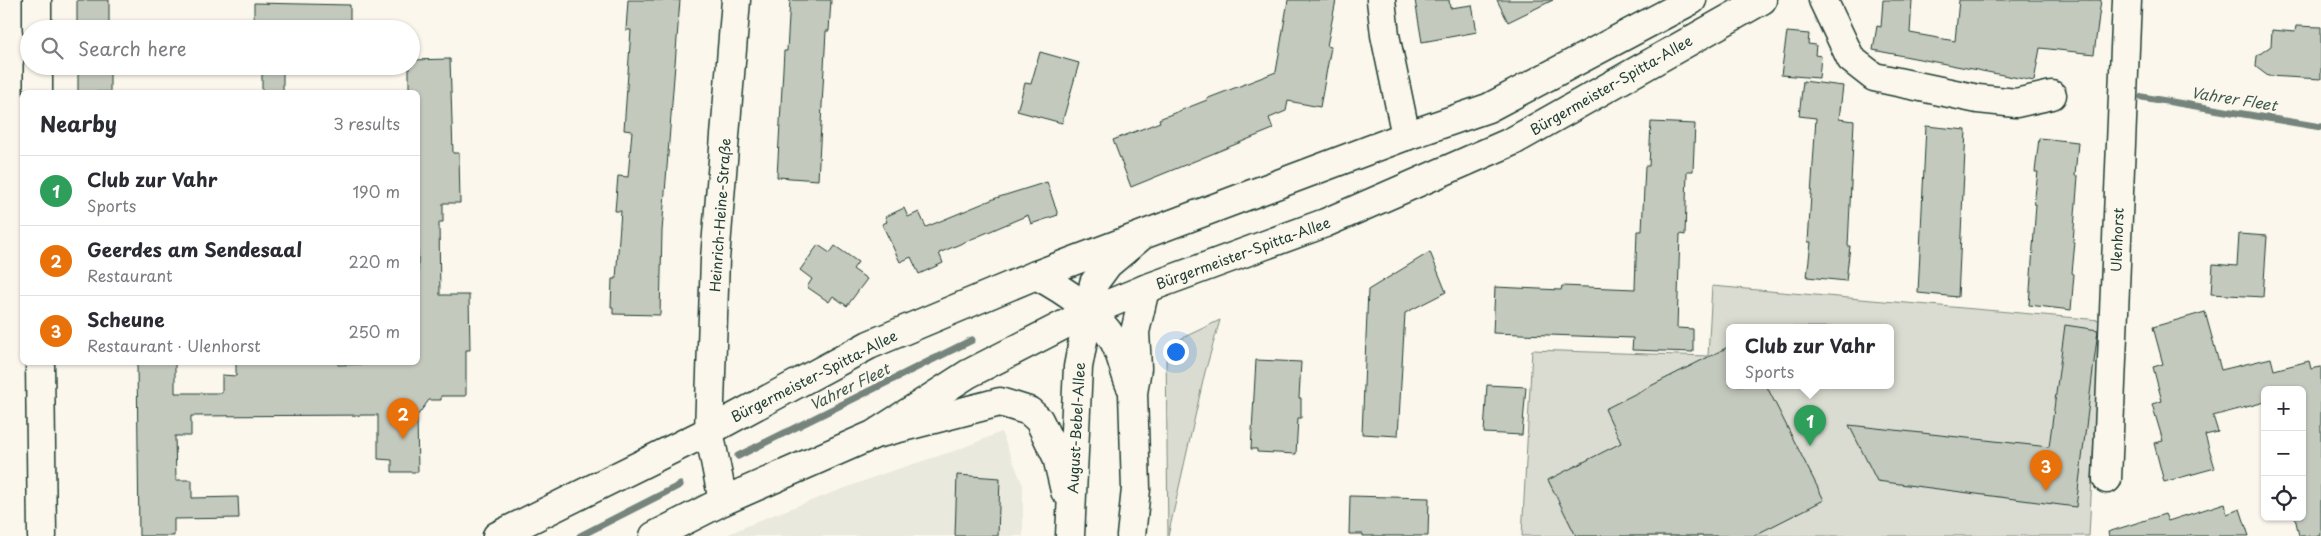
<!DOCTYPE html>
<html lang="en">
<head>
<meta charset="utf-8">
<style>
	:root { --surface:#fff; --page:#f2f2f3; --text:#2b2b33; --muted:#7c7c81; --line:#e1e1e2; --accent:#1f3d34 }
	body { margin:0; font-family:"Playpen Sans",sans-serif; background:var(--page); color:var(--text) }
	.controls { position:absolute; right:15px; bottom:15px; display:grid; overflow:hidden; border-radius:8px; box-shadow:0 1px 4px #0004 }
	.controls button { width:45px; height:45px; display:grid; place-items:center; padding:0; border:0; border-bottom:1px solid var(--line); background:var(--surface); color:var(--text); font:25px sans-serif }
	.you { position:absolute; left:1175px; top:351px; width:18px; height:18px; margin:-12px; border:4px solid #fff; border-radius:50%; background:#1a73e8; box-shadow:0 0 0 8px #1a73e833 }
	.badge { display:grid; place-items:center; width:32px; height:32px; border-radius:50%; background:var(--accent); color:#fff; font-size:16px; font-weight:700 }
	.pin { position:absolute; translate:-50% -41px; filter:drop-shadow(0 1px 2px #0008) }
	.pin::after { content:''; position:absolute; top:26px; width:18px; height:15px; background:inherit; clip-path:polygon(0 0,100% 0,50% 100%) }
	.popup { position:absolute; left:1726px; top:324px; width:168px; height:65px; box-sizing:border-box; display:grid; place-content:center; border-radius:8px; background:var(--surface); filter:drop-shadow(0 1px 4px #0005); font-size:16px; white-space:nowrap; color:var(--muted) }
	.popup b { font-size:19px; color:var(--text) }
	.popup::after { content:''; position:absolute; left:50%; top:100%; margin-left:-10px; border:10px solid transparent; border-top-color:var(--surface) }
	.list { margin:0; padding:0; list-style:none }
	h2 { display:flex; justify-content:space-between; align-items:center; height:65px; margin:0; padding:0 20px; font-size:21px }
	h2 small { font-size:16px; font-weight:400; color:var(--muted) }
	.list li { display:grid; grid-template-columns:32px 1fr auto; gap:15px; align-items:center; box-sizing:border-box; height:70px; padding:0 20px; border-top:1px solid var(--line) }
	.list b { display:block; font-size:19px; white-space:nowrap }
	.list p { margin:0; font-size:16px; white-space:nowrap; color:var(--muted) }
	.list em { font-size:16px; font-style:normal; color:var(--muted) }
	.icon { flex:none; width:28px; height:28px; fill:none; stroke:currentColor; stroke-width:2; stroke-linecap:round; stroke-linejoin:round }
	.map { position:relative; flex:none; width:2321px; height:536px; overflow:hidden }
	.search { position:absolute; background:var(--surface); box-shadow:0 1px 4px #0004; left:20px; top:20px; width:400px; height:55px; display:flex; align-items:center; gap:12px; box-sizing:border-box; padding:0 18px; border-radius:28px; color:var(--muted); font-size:19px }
	.panel { position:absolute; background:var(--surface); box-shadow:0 1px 4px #0004; left:20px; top:90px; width:400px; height:275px; border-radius:8px }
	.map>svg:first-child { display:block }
</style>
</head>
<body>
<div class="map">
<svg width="2321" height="536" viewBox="0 0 2321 536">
	<rect width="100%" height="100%" fill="#fbf7ec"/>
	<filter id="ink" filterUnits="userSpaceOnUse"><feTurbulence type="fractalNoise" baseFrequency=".02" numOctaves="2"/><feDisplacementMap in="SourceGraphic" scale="10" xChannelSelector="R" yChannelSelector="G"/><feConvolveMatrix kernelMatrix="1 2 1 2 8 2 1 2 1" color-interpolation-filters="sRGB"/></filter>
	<g filter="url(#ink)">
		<polygon fill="#eae9de" points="1001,432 1023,485 1023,536 724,536 765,518 885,473 957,450"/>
		<g fill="#dbdcd1" stroke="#7d8c82" fill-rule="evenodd">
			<path d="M1712,286L2100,320L2089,536H1522L1532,350L1708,356ZM1730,327H1890V385H1730Z"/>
			<polygon points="1220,320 1205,372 1168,536 1166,349 1172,343"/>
		</g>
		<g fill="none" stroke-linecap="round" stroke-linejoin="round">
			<g stroke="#74847b" stroke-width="7">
				<polyline points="2142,97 2321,127"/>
				<polyline points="738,456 972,340"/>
				<polyline points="580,536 680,485"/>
			</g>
		</g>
		<g fill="#c4c9be" stroke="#1f3d34">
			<rect x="77" y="0" width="32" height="29"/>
			<polygon points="628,0 680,0 662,231 660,315 613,314 613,307 611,307 612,279 616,279 621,211 615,211 618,176 628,177 632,131 624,130 631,30 626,30"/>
			<polygon points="790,0 831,0 829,31 826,31 818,180 777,177 784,51 787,51"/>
			<polygon points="1288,0 1336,0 1327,46 1331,47 1320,107 1288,101 1286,111 1269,118 1273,129 1131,187 1113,140 1160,122 1159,119 1207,100 1206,99 1276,72"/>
			<polygon points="1415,0 1449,0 1450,8 1472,5 1477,32 1422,42"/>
			<polygon points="1497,0 1553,0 1508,22"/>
			<polygon points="1883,0 1912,0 1910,33 1955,41 1959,0 2101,0 2094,54 2040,48 2034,81 1873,50 1877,26 1881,27"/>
			<polygon points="254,3 350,5 350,29 259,29 259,25 254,25"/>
			<polygon points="2296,26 2321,27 2321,79 2268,76 2256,67 2257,56 2271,46 2272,30 2295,32"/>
			<polygon points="1787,32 1809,34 1808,44 1816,45 1815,55 1821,56 1819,78 1781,75"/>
			<polygon points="1040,52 1079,63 1062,123 1017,111 1025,83 1031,84"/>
			<polygon points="450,59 453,153 459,153 460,203 443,203 443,222 439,222 440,295 469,295 470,350 466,350 466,396 441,396 441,400 429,400 417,416 418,472 392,472 392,460 378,459 378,415 191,416 191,436 175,436 176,480 192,480 192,498 238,497 239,518 174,519 174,536 139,536 137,362 175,362 175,393 222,393 222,375 236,376 236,362 338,362 338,365 418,362 418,92 409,92 409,66 411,66 411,60"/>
			<rect x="78" y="66" width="32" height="26"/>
			<rect x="262" y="66" width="21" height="26"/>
			<polygon points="1803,81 1843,86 1839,119 1854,121 1848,246 1850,246 1846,281 1807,277 1811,242 1808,242 1816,118 1799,116"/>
			<polygon points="1651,122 1695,124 1693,171 1687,171 1685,235 1680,234 1677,328 1693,329 1693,352 1632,350 1633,338 1493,333 1495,287 1561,290 1562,286 1635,289 1637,231 1642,231 1645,166 1649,166"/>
			<polygon points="1926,126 1966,130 1958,297 1918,293"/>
			<polygon points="2039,138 2078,142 2075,176 2078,176 2073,242 2075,242 2072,273 2074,274 2071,310 2029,305 2036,204 2034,204 2038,172 2035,172"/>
			<polygon points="1047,182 1058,215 1031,224 1028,215 939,253 943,263 919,274 911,257 900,262 882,224 887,222 885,217 904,208 908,217 919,212 926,227 996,198"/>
			<polygon points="2239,234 2267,236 2263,297 2211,294 2213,264 2237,266"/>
			<polygon points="818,245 830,253 835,246 858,262 853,269 867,279 847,306 833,296 829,302 807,287 812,279 800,270"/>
			<polygon points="1430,252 1446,292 1405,313 1398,436 1362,434 1368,290"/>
			<polygon points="2205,312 2221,370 2271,358 2274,370 2309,361 2311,369 2321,367 2321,536 2299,536 2295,517 2302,517 2302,390 2265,390 2265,402 2213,416 2218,432 2205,435 2215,468 2164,482 2154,443 2163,441 2152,404 2162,401 2153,367 2163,364 2153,327"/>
			<polygon points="2065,325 2098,330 2076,507 1877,481 1849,425 2049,447"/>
			<polygon points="1730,346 1730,385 1766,385 1824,500 1753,536 1576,536 1548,480 1621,443 1605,409"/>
			<polygon points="1256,360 1301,362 1299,398 1301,398 1301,418 1298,418 1296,454 1257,452 1257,449 1251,449"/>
			<polygon points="1487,385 1526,387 1522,435 1484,433"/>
			<polygon points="957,475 1000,478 998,536 955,536"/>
			<polygon points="1350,496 1429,498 1428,536 1363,536 1363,534 1349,534"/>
			<polygon points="2225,503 2227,514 2240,509 2249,536 2109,536 2108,532 2165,514 2168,521"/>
		</g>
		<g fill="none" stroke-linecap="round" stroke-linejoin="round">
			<g stroke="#1f3d34" stroke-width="31">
				<g id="minor">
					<polyline points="37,0 37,29"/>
					<polyline points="1381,0 1385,35 1406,136"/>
					<polyline points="1823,0 1851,59 1874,77 1978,99 2016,103 2052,95"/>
					<polyline points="38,66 38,92"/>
					<path d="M1036,275C1066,291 1096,311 1114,341C1121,353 1124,371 1130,385"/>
					<polyline points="40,362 42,536"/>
					<polyline points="709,431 715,259 736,0"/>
					<polyline points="880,433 1000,402 1029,411 1039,420 1057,457 1065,491"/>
					<polyline points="2107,479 2127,0"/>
					<polyline points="1070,536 1078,367 1094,283 1108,264 1139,238"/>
					<polyline points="1131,536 1136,489 1133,393 1137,368 1135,332 1145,289"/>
				</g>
			</g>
			<g stroke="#1f3d34" stroke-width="31">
				<g id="major">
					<polyline points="709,431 723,501"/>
					<polyline points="497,536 709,431 869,345 1036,275 1406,136 1488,108 1692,0"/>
					<polyline points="654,536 723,501 873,435 968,374 1089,312 1145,289 1325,223 1513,141 1762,0"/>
				</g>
			</g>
			<use href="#minor" stroke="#fbf7ec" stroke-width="28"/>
			<use href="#major" stroke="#fbf7ec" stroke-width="28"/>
		</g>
	</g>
	<g text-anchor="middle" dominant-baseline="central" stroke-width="5" stroke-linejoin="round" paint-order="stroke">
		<g font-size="14" fill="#1f3d34" stroke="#fbf7ec">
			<text transform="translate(1611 85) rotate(-30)">Bürgermeister-Spitta-Allee</text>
			<text transform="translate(720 215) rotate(-86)">Heinrich-Heine-Straße</text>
			<text transform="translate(2117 240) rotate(-88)">Ulenhorst</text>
			<text transform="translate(1243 253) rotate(-20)">Bürgermeister-Spitta-Allee</text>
			<text transform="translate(814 376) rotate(-27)">Bürgermeister-Spitta-Allee</text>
			<text transform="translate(1076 428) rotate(-87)">August-Bebel-Allee</text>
		</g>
		<g font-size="15" font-style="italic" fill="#425b52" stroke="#fbf7ec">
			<text transform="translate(2234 98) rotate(9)">Vahrer Fleet</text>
			<text transform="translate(849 386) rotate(-26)">Vahrer Fleet</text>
		</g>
	</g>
</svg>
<div class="controls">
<button>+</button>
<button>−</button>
<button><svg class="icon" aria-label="locate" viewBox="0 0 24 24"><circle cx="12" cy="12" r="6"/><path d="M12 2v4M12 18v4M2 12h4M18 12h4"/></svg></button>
</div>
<div class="you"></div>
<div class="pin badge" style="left:1810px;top:446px;background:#2e9e5b">1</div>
<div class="popup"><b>Club zur Vahr</b>Sports</div>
<div class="pin badge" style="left:403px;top:439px;background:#e8710a">2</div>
<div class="pin badge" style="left:2046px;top:491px;background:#e8710a">3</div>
<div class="search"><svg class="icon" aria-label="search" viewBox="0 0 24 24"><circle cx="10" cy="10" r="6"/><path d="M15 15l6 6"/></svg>Search here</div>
<section class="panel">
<h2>Nearby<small>3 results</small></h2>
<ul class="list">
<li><span class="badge" style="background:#2e9e5b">1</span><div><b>Club zur Vahr</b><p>Sports</p></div><em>190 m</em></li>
<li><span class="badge" style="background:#e8710a">2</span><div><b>Geerdes am Sendesaal</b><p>Restaurant</p></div><em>220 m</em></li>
<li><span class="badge" style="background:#e8710a">3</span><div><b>Scheune</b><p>Restaurant · Ulenhorst</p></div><em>250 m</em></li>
</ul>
</section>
</div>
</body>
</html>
